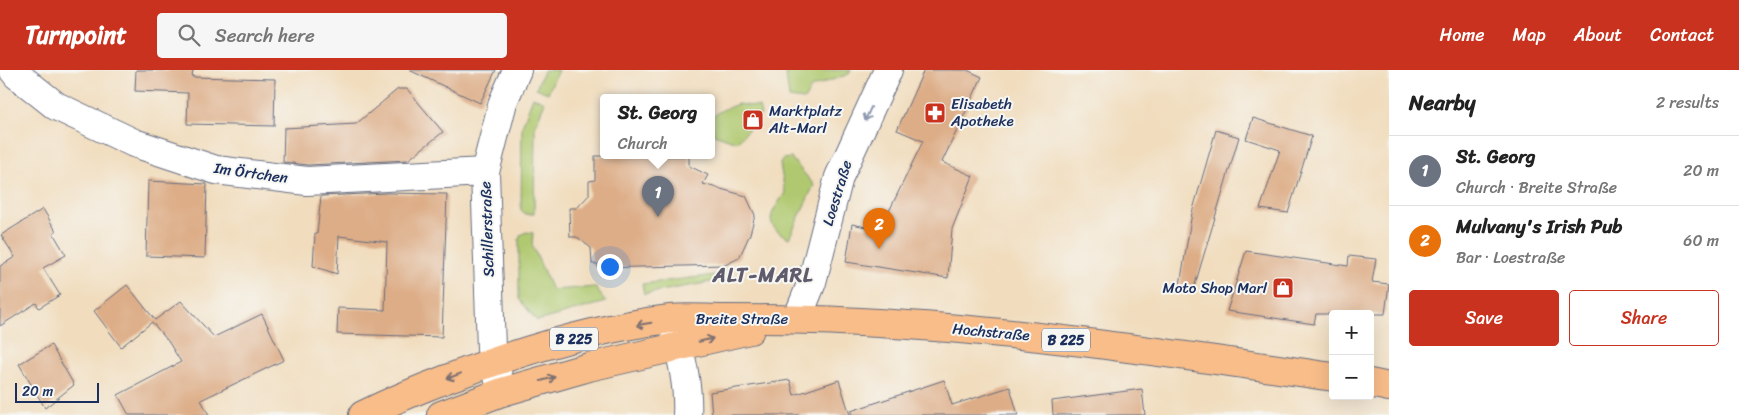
<!DOCTYPE html>
<html lang="en">
<head>
<meta charset="utf-8">
<style>
	:root { --surface:#fff; --page:#f6f6f6; --text:#222; --muted:#767676; --line:#e0e0e0; --accent:#c8321e }
	body { margin:0; font-family:Sriracha,sans-serif; background:var(--page); color:var(--text) }
	.controls { position:absolute; right:15px; bottom:15px; display:grid; overflow:hidden; border-radius:5px; box-shadow:0 5px 20px #0002 }
	.controls button { width:45px; height:45px; display:grid; place-items:center; padding:0; border:0; border-bottom:1px solid var(--line); background:var(--surface); color:var(--text); font:25px sans-serif }
	.scale { position:absolute; left:15px; bottom:12px; width:84px; box-sizing:border-box; padding-left:5px; border:2px solid #1b2f5e; border-top:0; font-size:14px; line-height:18px; white-space:nowrap; color:#1b2f5e; -webkit-text-stroke:4px #f6f6f2; paint-order:stroke }
	.you { position:absolute; left:609px; top:196px; width:18px; height:18px; margin:-12px; border:4px solid #fff; border-radius:50%; background:#1a73e8; box-shadow:0 0 0 8px #1a73e833 }
	.badge { display:grid; place-items:center; width:32px; height:32px; border-radius:50%; background:var(--accent); color:#fff; font-size:16px; font-weight:700 }
	.pin { position:absolute; translate:-50% -41px; filter:drop-shadow(0 1px 2px #0008) }
	.pin::after { content:''; position:absolute; top:26px; width:18px; height:15px; background:inherit; clip-path:polygon(0 0,100% 0,50% 100%) }
	.popup { position:absolute; left:600px; top:24px; width:115px; height:65px; box-sizing:border-box; display:grid; place-content:center; border-radius:5px; background:var(--surface); filter:drop-shadow(0 1px 4px #0005); font-size:16px; white-space:nowrap; color:var(--muted) }
	.popup b { font-size:19px; color:var(--text) }
	.popup::after { content:''; position:absolute; left:50%; top:100%; margin-left:-10px; border:10px solid transparent; border-top-color:var(--surface) }
	.list { margin:0; padding:0; list-style:none }
	h2 { display:flex; justify-content:space-between; align-items:center; height:65px; margin:0; padding:0 20px; font-size:21px }
	h2 small { font-size:16px; font-weight:400; color:var(--muted) }
	.list li { display:grid; grid-template-columns:32px 1fr auto; gap:15px; align-items:center; box-sizing:border-box; height:70px; padding:0 20px; border-top:1px solid var(--line) }
	.list b { display:block; font-size:19px; white-space:nowrap }
	.list p { margin:0; font-size:16px; white-space:nowrap; color:var(--muted) }
	.list em { font-size:16px; font-style:normal; color:var(--muted) }
	.actions { display:flex; gap:10px; padding:15px 20px }
	.actions a { flex:1; padding:11px 0; border:1px solid var(--accent); border-radius:5px; text-align:center; font-size:18px; color:var(--accent) }
	.actions .main { background:var(--accent); color:#fff }
	.icon { flex:none; width:28px; height:28px; fill:none; stroke:currentColor; stroke-width:2; stroke-linecap:round; stroke-linejoin:round }
	.map { position:relative; flex:none; width:1389px; height:345px; overflow:hidden }
	header { display:flex; align-items:center; gap:30px; box-sizing:border-box; height:70px; padding:0 25px; background:var(--accent); color:#fff }
	header strong { font-size:24px }
	nav { display:flex; gap:28px; margin-inline-start:auto; font-size:18px }
	.search { width:350px; height:45px; background:var(--page); display:flex; align-items:center; gap:12px; box-sizing:border-box; padding:0 18px; border-radius:5px; color:var(--muted); font-size:19px }
	main { display:flex }
	aside { flex:1; background:var(--surface) }
	.map>svg:first-child { display:block }
</style>
</head>
<body>
<header>
<strong>Turnpoint</strong>
<div class="search"><svg class="icon" aria-label="search" viewBox="0 0 24 24"><circle cx="10" cy="10" r="6"/><path d="M15 15l6 6"/></svg>Search here</div>
<nav><a>Home</a><a>Map</a><a>About</a><a>Contact</a></nav>
</header>
<main>
<div class="map">
<svg width="1389" height="345" viewBox="0 0 1389 345">
	<rect width="100%" height="100%" fill="#f6f6f2"/>
	<filter id="ink" filterUnits="userSpaceOnUse"><feTurbulence type="fractalNoise" baseFrequency=".02" numOctaves="2"/><feDisplacementMap in="SourceGraphic" scale="10" xChannelSelector="R" yChannelSelector="G"/><feConvolveMatrix kernelMatrix="1 2 1 2 8 2 1 2 1" color-interpolation-filters="sRGB"/></filter>
	<filter id="wash" filterUnits="userSpaceOnUse"><feTurbulence type="fractalNoise" baseFrequency=".0096" numOctaves="4" result="noise"/><feDisplacementMap in="SourceGraphic" scale="20" xChannelSelector="R" yChannelSelector="G"/><feGaussianBlur stdDeviation="1.12" result="paint"/><feColorMatrix in="noise" values="0 0 0 0 0 0 0 0 0 0 0 0 0 0 0 0 0 1.4 0 .05"/><feComposite in="paint" operator="in"/></filter>
	<g filter="url(#wash)">
		<rect width="100%" height="100%" fill="#f1ddbe"/>
		<g fill="#b0c96f" stroke="#667c66">
			<polygon points="544,0 558,0 548,23 536,18"/>
			<polygon points="787,0 851,0 849,4 812,17 804,30 789,28 786,4"/>
			<polygon points="533,27 545,32 535,56 534,144 525,144 521,140 522,56"/>
			<path d="M738,34L759,37L761,45L737,72L714,64C704,43 723,40 738,34Z"/>
			<path d="M791,88L814,115L789,168C761,155 771,143 785,123L780,94L782,89Z"/>
			<polygon points="526,162 533,163 532,175 552,220 595,217 606,232 537,251 519,229 519,169 521,165"/>
			<polygon points="715,205 728,209 644,224 642,214"/>
		</g>
		<g id="blocks">
			<g fill="#ddad87">
				<polygon points="136,0 193,0 192,7 275,9 274,56 187,54 188,23 135,21"/>
				<polygon points="409,0 496,0 480,33"/>
				<polygon points="924,0 967,0 982,7 942,92 973,106 952,159 948,208 846,192 852,154 880,160 923,71 897,60"/>
				<polygon points="398,19 407,19 443,62 408,90 308,95 283,92 284,58 356,54"/>
				<polygon points="1253,48 1312,66 1288,143 1260,139 1280,80 1246,69"/>
				<polygon points="1216,60 1239,67 1194,218 1180,215 1192,143"/>
				<polygon points="595,86 689,86 689,96 708,105 703,114 746,126 755,145 750,164 739,188 725,195 598,198 598,194 592,194 591,178 577,167 570,167 569,138 577,138 589,125 589,111 595,110"/>
				<polygon points="148,111 207,114 205,188 146,186"/>
				<polygon points="387,123 447,124 442,267 337,264 338,238 385,240 387,172 339,166 337,204 313,196 315,164 317,164 321,126"/>
				<polygon points="43,139 56,161 53,163 66,185 43,198 60,225 39,238 36,233 0,256 0,196 15,187 1,165"/>
				<polygon points="1246,181 1348,196 1349,186 1376,189 1372,212 1389,214 1385,244 1316,244 1314,254 1227,241"/>
				<polygon points="127,215 155,250 181,231 214,267 262,244 284,290 201,330 209,345 129,345 118,325 181,292 168,271 152,252 121,277 94,241"/>
				<polygon points="51,275 74,315 45,338 19,294"/>
				<polygon points="790,310 794,325 839,310 850,345 712,345 710,322"/>
				<polygon points="944,310 952,335 1010,317 1018,345 852,345 851,341"/>
				<polygon points="1142,319 1145,345 1053,345 1052,331"/>
			</g>
		</g>
	</g>
	<g filter="url(#ink)">
		<use href="#blocks" fill-opacity="0" stroke="#666c80" stroke-width="1"/>
		<g fill="none" stroke-linecap="round" stroke-linejoin="round">
			<g stroke="#666c80" stroke-width="30">
				<g id="minor">
					<polyline points="13,0 17,5 56,36 134,73 216,100 307,111 485,102"/>
					<polyline points="797,249 812,212 839,107 888,0"/>
					<path d="M673,253C680,282 689,315 687,345"/>
				</g>
			</g>
			<g stroke="#666c80" stroke-width="30">
				<polyline id="tertiary" points="502,322 491,279 485,102 503,32 517,0"/>
			</g>
			<g stroke="#666c80" stroke-width="30">
				<g id="primary">
					<polyline points="1370,313 1389,317"/>
					<path d="M363,345C391,331 420,319 449,308C520,281 595,258 670,249C688,247 707,249 725,249C763,249 801,249 839,251C1005,258 1169,283 1333,307"/>
					<polyline points="441,345 502,322 589,297 750,260"/>
				</g>
			</g>
			<use href="#minor" stroke="#fff" stroke-width="28"/>
			<use href="#tertiary" stroke="#fff" stroke-width="28"/>
			<use href="#primary" stroke="#f8bd89" stroke-width="28"/>
		</g>
		<defs><path id="oneway-shaft" d="M-6 0H5M1.5-3L5.5 0L1.5 3" fill="none" stroke-width="1.6" stroke-linecap="round" stroke-linejoin="round" transform="scale(1.25)"/></defs>
		<use stroke="#8d97ae" href="#oneway-shaft" transform="translate(868 44) rotate(114)"/>
		<g stroke="#7e6f71">
			<use href="#oneway-shaft" transform="translate(644 254) rotate(170)"/>
			<use href="#oneway-shaft" transform="translate(706 270) rotate(-13)"/>
			<use href="#oneway-shaft" transform="translate(454 306) rotate(159)"/>
			<use href="#oneway-shaft" transform="translate(548 309) rotate(-16)"/>
		</g>
	</g>
	<defs>
		<g id="pharmacy-square" transform="scale(1.125)"><rect x="-9" y="-9" width="18" height="18" rx="4" fill="#c8321e" stroke="#f6f6f2"/><path d="M-2-6h4v4h4v4h-4v4h-4v-4h-4v-4h4Z" fill="#fff"/></g>
		<g id="shop-square" transform="scale(1.125)"><rect x="-9" y="-9" width="18" height="18" rx="4" fill="#c8321e" stroke="#f6f6f2"/><path d="M-5-2.5h2.3a2.7 3.5 0 0 1 5.4 0H5L5.5 6h-11ZM-1.5-2.5h3a1.5 2.3 0 0 0-3 0Z" fill="#fff"/></g>
	</defs>
	<g fill-rule="evenodd">
		<use href="#pharmacy-square" x="935" y="43"/>
		<use href="#shop-square" x="753" y="50"/>
		<use href="#shop-square" x="1283" y="218"/>
	</g>
	<g text-anchor="middle" dominant-baseline="central" stroke-width="4" stroke-linejoin="round" paint-order="stroke">
		<g fill="#f6f6f2" stroke="#5d6b8a" stroke-width="1">
			<rect x="550" y="257.5" width="48" height="23" rx="4"/>
			<rect x="1042" y="258.5" width="48" height="23" rx="4"/>
		</g>
		<g font-size="14" font-weight="bold" fill="#1b2f5e">
			<text x="574" y="269">B 225</text>
			<text x="1066" y="270">B 225</text>
		</g>
		<g font-size="15" fill="#1b2f5e" stroke="#f6f6f2" text-anchor="start">
			<text x="951" y="34">Elisabeth<tspan x="951" dy="17">Apotheke</tspan></text>
			<text x="769" y="41">Marktplatz<tspan x="769" dy="17">Alt-Marl</tspan></text>
			<text x="1267" y="218" text-anchor="end">Moto Shop Marl</text>
		</g>
		<g font-size="15" fill="#1b2f5e" stroke="#f6f6f2">
			<text transform="translate(251 103) rotate(8)">Im Örtchen</text>
			<text transform="translate(837 123) rotate(-73)">Loestraße</text>
			<text transform="translate(487 159) rotate(-92)">Schillerstraße</text>
			<text x="742" y="249">Breite Straße</text>
			<text transform="translate(991 262) rotate(5)">Hochstraße</text>
		</g>
		<g font-size="20" font-weight="bold" letter-spacing="1" fill="#5f5b6c" stroke="#f6f6f2">
			<text x="763" y="205">ALT-MARL</text>
		</g>
	</g>
</svg>
<div class="controls">
<button>+</button>
<button>−</button>
</div>
<div class="scale">20 m</div>
<div class="you"></div>
<div class="pin badge" style="left:658px;top:147px;background:#6b7280">1</div>
<div class="popup"><b>St. Georg</b>Church</div>
<div class="pin badge" style="left:879px;top:179px;background:#e8710a">2</div>
</div>
<aside>
<h2>Nearby<small>2 results</small></h2>
<ul class="list">
<li><span class="badge" style="background:#6b7280">1</span><div><b>St. Georg</b><p>Church · Breite Straße</p></div><em>20 m</em></li>
<li><span class="badge" style="background:#e8710a">2</span><div><b>Mulvany's Irish Pub</b><p>Bar · Loestraße</p></div><em>60 m</em></li>
</ul>
<div class="actions"><a class="main">Save</a><a>Share</a></div>
</aside>
</main>
</body>
</html>
